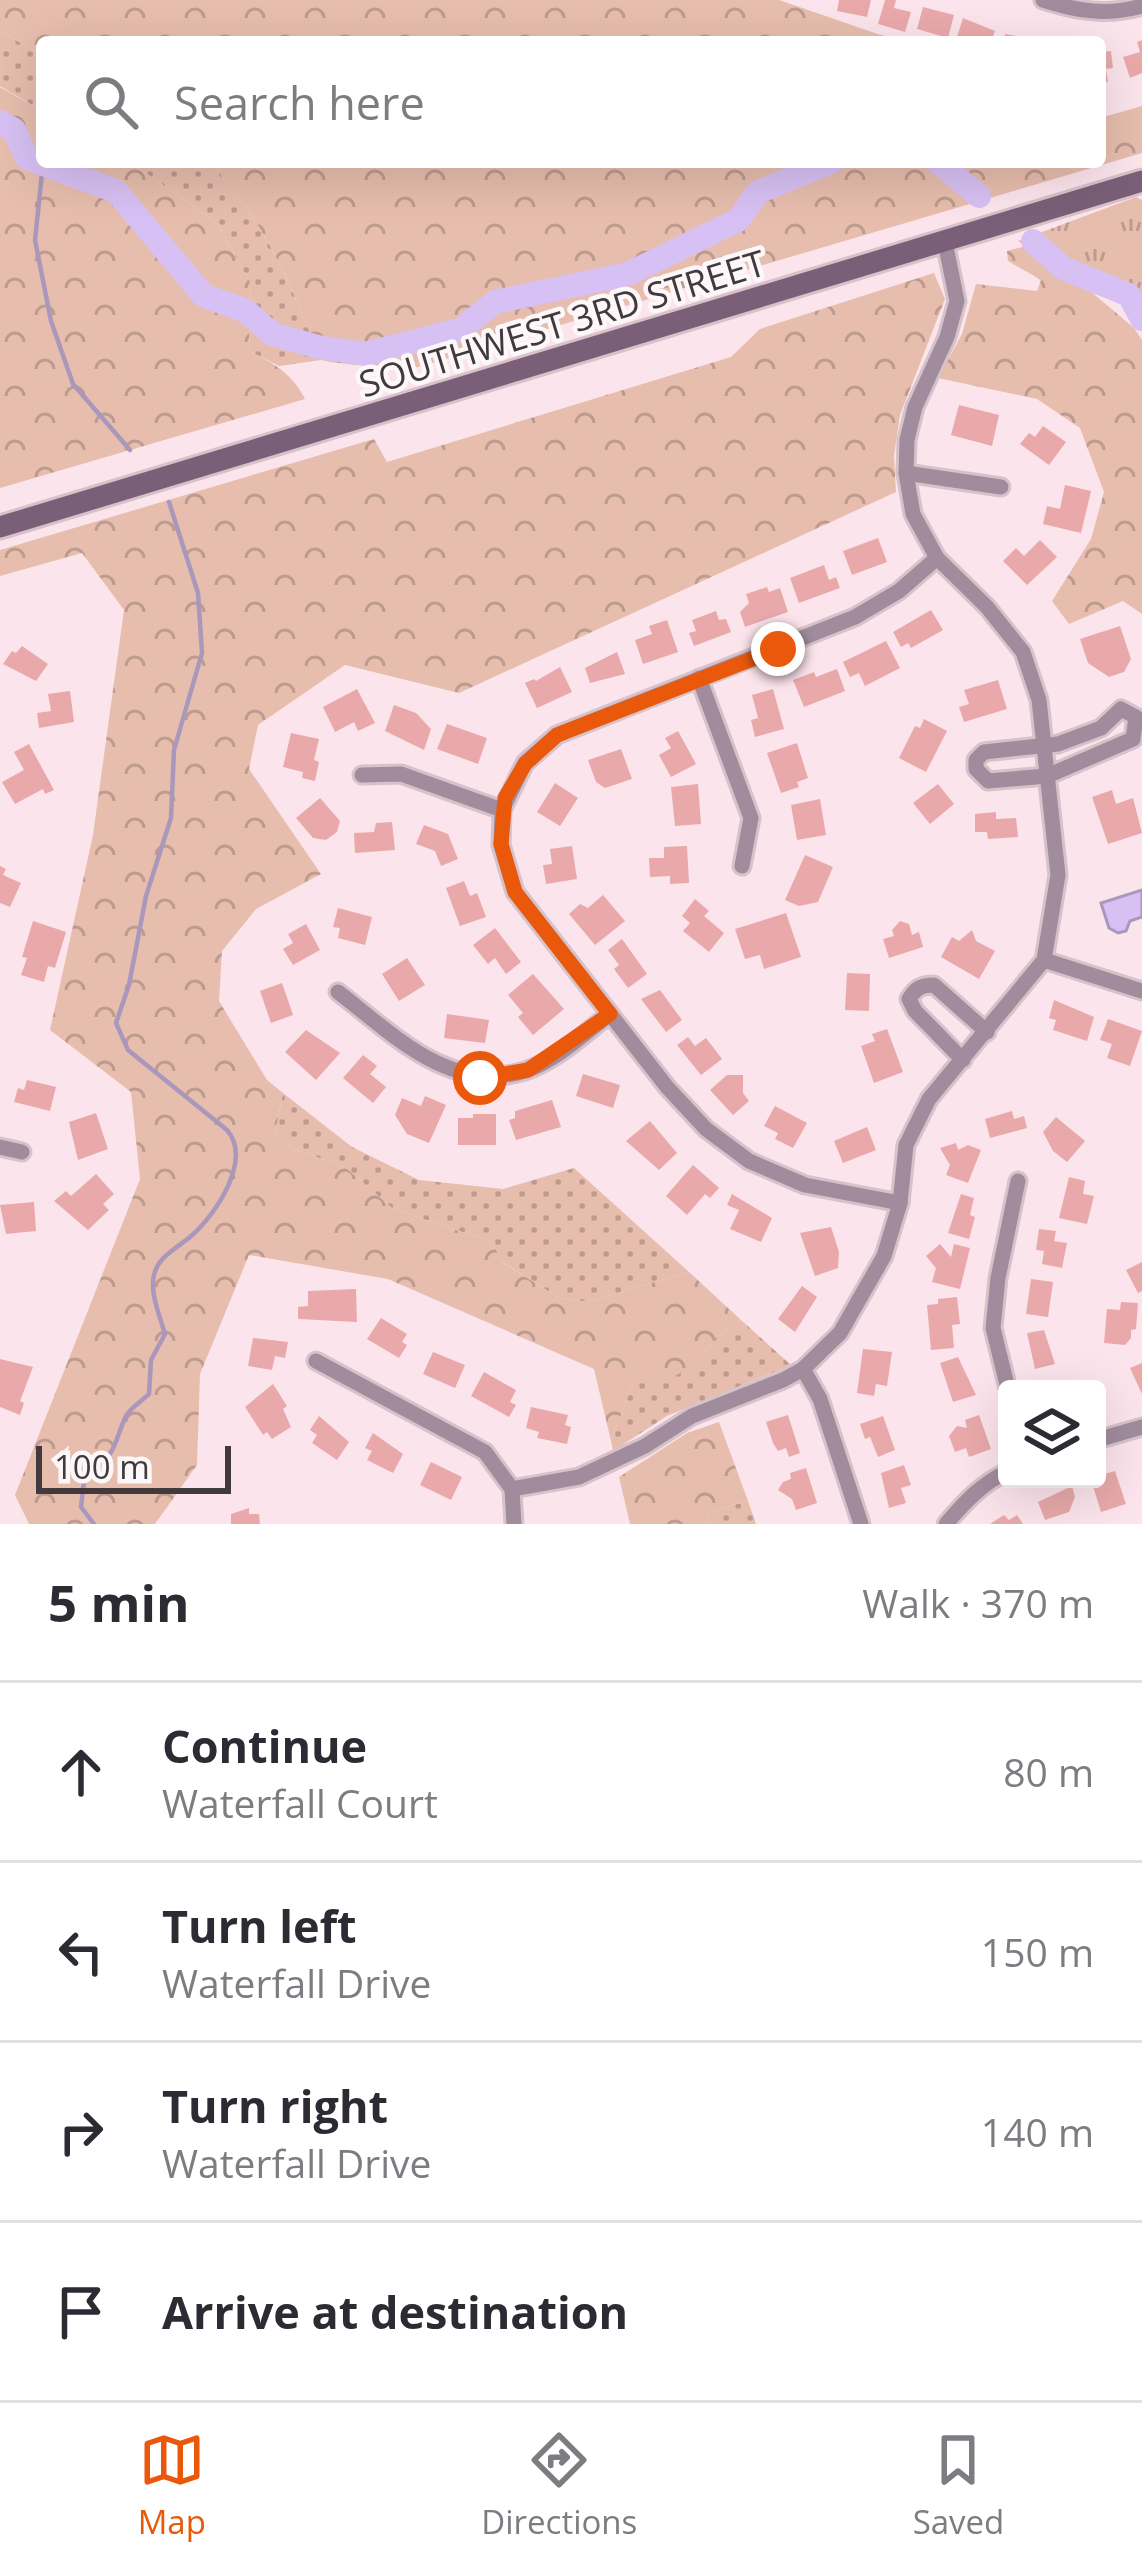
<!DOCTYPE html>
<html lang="en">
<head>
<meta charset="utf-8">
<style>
	:root { --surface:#fff; --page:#f7f7f7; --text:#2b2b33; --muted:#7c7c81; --line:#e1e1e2; --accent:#ea580c }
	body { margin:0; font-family:"Open Sans",sans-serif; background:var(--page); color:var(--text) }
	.controls { position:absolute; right:36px; bottom:36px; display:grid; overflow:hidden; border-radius:12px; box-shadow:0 12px 48px #0002 }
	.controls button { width:108px; height:108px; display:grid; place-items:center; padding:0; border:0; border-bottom:3px solid var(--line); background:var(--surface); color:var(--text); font:60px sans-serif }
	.scale { position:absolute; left:36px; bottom:30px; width:195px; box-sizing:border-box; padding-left:12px; border:6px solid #42393c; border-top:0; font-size:33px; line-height:42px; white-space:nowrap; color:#42393c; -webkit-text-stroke:9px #fcf7f9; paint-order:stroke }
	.stop { position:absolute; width:36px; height:36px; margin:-27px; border:9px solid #ea580c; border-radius:50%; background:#fff }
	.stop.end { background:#ea580c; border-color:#fff; box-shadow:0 3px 12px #0008 }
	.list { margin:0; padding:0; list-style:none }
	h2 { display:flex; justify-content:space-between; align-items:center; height:156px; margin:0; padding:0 48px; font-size:51px }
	h2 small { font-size:39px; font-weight:400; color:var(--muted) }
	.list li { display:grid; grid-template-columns:78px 1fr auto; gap:36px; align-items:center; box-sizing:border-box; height:180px; padding:0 48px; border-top:3px solid var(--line) }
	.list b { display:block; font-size:45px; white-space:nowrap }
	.list p { margin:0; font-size:39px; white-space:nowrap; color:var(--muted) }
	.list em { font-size:39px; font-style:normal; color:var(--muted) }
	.icon { flex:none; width:66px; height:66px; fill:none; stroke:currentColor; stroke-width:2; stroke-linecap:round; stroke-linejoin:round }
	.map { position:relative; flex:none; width:1142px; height:1524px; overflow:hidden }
	.search { position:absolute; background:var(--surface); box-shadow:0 12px 48px #0002; left:36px; right:36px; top:36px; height:132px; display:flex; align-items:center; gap:30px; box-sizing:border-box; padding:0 42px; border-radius:12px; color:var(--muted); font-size:45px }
	.sheet { height:876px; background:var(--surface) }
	nav { display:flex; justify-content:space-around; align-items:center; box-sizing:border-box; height:168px; border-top:3px solid var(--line); background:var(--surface); font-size:33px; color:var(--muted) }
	nav a { display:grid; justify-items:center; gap:6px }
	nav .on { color:var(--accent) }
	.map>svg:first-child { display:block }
</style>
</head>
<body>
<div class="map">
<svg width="1142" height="1524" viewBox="0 0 1142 1524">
	<defs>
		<pattern id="grass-dots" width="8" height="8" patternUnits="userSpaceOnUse" patternTransform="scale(3)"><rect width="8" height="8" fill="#e7bdad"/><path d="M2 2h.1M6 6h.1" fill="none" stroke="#bd9b8e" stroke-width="1.8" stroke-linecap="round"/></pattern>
		<pattern id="forest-crowns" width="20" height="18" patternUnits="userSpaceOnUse" patternTransform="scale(3)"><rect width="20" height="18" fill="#e7bdad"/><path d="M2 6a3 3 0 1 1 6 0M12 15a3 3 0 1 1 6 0" fill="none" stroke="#bd9b8e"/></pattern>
		<pattern id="park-tufts" width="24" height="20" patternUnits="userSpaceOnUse" patternTransform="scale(3)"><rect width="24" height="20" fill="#e7bdad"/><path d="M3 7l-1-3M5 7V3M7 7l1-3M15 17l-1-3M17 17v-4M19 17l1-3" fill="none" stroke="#bd9b8e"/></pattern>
	</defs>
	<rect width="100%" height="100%" fill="#fce4ec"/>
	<g fill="url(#grass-dots)">
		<polygon points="0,31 42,55 42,111 0,86"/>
		<path d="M130,162H210C267,224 290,283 321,360L279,366L249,351L251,284L216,222Z"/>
		<polygon points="283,1093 352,1147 419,1180 503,1189 574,1168 689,1272 587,1302 559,1298 501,1261 492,1242 393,1209 345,1167 291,1148 275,1133"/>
		<polygon points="741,1320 791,1365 667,1416 613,1451 611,1441 634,1380 698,1362 714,1339"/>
		<polygon points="748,1501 756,1524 705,1524 711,1511"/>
	</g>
	<g fill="url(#forest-crowns)">
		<polygon points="0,0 779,0 901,42 42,42 42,55 0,31"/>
		<path d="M0,87L42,111V162H130L216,222L251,284L249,351C274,364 292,373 305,399L0,488Z"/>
		<path d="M1142,106V153L408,370C378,363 350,367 321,360C290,283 267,224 210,162H1100V118Z"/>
		<polygon points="1026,246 1063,268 1134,328 1142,340 1142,614 1123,601 1069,624 1052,601 1091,539 1104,492 1080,428 1037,399 938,378 962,334 976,284 1037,291 1041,280 1008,261 1007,251"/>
		<polygon points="934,273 945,299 900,415 894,456 896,492 459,693 345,665 258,725 249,769 321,874 256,909 222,951 219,1001 267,1080 283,1093 275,1133 291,1148 345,1167 393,1209 492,1242 502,1262 559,1298 587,1302 689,1272 741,1320 714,1339 698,1362 677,1375 634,1380 611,1441 594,1369 388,1279 249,1255 200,1374 197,1465 155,1524 29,1524 15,1495 140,1179 131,1092 50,1030 93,835 124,610 82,553 0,576 0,550 374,439 387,462 731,357 760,329"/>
		<polygon points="719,1422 748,1501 711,1511 705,1524 630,1524 619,1477 687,1433"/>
	</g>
	<polygon fill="url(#park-tufts)" points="1136,197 1142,200 1142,319 1128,295 1063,268 1018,241"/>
	<polygon fill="#d7c0f3" stroke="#aa98bc" stroke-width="3" points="1142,890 1142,917 1130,921 1126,931 1118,933 1109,928 1101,903"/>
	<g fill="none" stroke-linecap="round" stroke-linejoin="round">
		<g stroke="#aa98bc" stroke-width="4.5">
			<polyline points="43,164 35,240 51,321 73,384 130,450"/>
			<path d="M94,1524L81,1507L85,1473C118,1456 112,1446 126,1416C131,1407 142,1401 149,1394L151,1360L165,1334C160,1316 147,1288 156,1269C162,1255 178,1247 190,1237C215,1216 253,1160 227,1130L128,1050L116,1023L129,985L146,896L171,818L174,750L202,653L198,593L169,502"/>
		</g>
		<g stroke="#d7c0f3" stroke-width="24">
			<polyline points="0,122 14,130 27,158 116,191 203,295 246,311 272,334 318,347 365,354 460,330 495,302 628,274 738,220 758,192 831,162"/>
			<polyline points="938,162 979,196"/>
			<polyline points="1033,241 1063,268 1129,295 1142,319"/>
		</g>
	</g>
	<g fill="#e9a9aa">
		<polygon points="839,0 871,0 867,17 837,11"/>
		<polygon points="885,0 896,0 894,8 911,12 905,32 878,24"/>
		<polygon points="923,7 954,15 948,38 917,29"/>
		<polygon points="963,18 995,31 991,42 956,40"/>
		<polygon points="1005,34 1028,38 1028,42 1004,42"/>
		<polygon points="1142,40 1142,73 1130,78 1123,57 1140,52 1137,42"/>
		<polygon points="1111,51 1113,68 1106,69 1108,82 1100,83 1100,52"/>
		<polygon points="959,405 999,415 992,446 951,435"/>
		<polygon points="1043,426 1066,442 1049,465 1020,444 1029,433 1035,437"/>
		<polygon points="1065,485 1091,491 1081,533 1043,524 1047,506 1060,509"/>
		<polygon points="878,538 887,562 852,575 843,551"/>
		<polygon points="1040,540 1057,557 1027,585 1003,561 1016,548 1024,556"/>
		<polygon points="824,565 829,580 836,577 840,588 799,603 790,578"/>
		<polygon points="767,587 769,592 780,588 788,612 745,627 740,612 749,603 746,594"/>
		<polygon points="931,610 943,630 911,648 908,643 901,647 893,632"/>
		<polygon points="716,611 719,620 726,619 731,632 694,646 689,633 696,631 692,620"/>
		<polygon points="667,620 678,652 643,664 635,640 652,634 649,626"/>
		<polygon points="1120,626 1131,659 1124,672 1109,677 1088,663 1080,639"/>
		<polygon points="886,641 900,668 865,686 859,673 850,677 843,662"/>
		<polygon points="22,646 48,664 36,681 3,664 12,651 16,653"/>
		<polygon points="617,652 625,674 590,683 585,668"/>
		<polygon points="560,667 572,692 537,708 525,683 534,679 536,681"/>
		<polygon points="837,669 845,691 804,707 793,680 814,672 816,677"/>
		<polygon points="998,680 1007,709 964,722 959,707 969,704 964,690"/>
		<polygon points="357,689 375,723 358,731 354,722 335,732 323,707"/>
		<polygon points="773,689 784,729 755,737 751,720 758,718 752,695"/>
		<polygon points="70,691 74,722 39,728 37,713 51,711 48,694"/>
		<polygon points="394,705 416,713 431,729 424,750 385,731"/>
		<polygon points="924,719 947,731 926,772 899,758 915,726 920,728"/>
		<polygon points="447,724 487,738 478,764 437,749"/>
		<polygon points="678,731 696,764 671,777 659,755 671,748 665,738"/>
		<polygon points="291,733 319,739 314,760 319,762 315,781 302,778 303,772 283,767"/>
		<polygon points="797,743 808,778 797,782 799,787 781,793 767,753"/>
		<polygon points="29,744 54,790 45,794 43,789 15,804 2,782 24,770 14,752"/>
		<polygon points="621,749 632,779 605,788 596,782 588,760"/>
		<polygon points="555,783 578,798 560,826 537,812"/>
		<polygon points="698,784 701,824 675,826 671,787"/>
		<polygon points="938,784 954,804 930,824 913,803"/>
		<polygon points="1112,790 1116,804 1133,798 1142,833 1108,844 1092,797"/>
		<polygon points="320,798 340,821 337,832 326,840 313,838 296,818"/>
		<polygon points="820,799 826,835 797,840 791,805"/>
		<polygon points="996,812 996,819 1016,818 1018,837 988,839 987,832 975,832 975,814"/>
		<polygon points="392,822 395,850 355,853 354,833 374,832 376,823"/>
		<polygon points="424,825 448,834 458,859 441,866 435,851 416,844"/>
		<polygon points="572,846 577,879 546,884 543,865 552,864 550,849"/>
		<polygon points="687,846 689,883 670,884 670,876 650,877 649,858 664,858 664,847"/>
		<polygon points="805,855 833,867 818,902 799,906 785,900"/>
		<polygon points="0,866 6,869 3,875 21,883 10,907 0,903"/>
		<polygon points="464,881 470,896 477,893 486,917 460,926 446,888"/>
		<polygon points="603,895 625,921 595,945 569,914 580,904 588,908"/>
		<polygon points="695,899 709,911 704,916 724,933 709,952 683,931 690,923 682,916"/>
		<polygon points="338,908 372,917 365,945 338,938 340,928 333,927"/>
		<polygon points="786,913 801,957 764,969 760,955 745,959 735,929"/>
		<polygon points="33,921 66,932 55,968 48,966 44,982 21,975 27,958 22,957"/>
		<polygon points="900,921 909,924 912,935 919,932 923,947 889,958 883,939 894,936 892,930"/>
		<polygon points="306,924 320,950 293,965 283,949 293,943 288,934"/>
		<polygon points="495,928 521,962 506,974 495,958 488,964 473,945"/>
		<polygon points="972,930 976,941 995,951 979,979 941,957 952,937 959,941"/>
		<polygon points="622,939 647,974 628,988 614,969 619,965 608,950"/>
		<polygon points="407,958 425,985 399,1001 382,974"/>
		<polygon points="847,973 870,974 869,1011 845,1010"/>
		<polygon points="533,974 564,1009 533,1035 518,1017 523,1013 508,995"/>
		<polygon points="282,983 293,1015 271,1023 260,991"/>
		<polygon points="660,990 682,1020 666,1032 641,999"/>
		<polygon points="1054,1000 1094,1017 1087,1041 1053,1030 1056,1020 1049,1018"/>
		<polygon points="447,1014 489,1020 485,1043 444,1038"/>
		<polygon points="1108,1019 1142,1031 1130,1066 1107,1058 1112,1044 1100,1040"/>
		<polygon points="887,1029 903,1072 874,1083 861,1046 875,1041 872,1034"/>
		<polygon points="306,1030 340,1053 316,1080 285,1052"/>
		<polygon points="688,1037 695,1046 706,1038 722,1059 701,1075 677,1045"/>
		<polygon points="363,1055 377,1066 370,1074 386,1087 373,1103 343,1078"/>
		<polygon points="583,1074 620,1085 613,1108 576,1096"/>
		<polygon points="727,1075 743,1075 743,1093 749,1101 733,1115 710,1090"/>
		<polygon points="27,1080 56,1087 50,1111 14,1102 18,1088 24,1090"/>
		<polygon points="425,1096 446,1105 429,1143 407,1134 395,1115 402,1098 421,1106"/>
		<polygon points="552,1100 561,1127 516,1140 509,1120 515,1118 515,1111"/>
		<polygon points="775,1106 807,1123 793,1148 775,1139 778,1133 764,1126"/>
		<polygon points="1012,1111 1014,1119 1024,1116 1027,1128 990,1138 985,1119"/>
		<polygon points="96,1113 108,1149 78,1160 69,1122"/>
		<polygon points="473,1114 496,1114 496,1145 458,1145 458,1118 473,1118"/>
		<polygon points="1056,1117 1085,1141 1067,1162 1053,1151 1043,1132"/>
		<polygon points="650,1121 677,1153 659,1170 626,1141"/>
		<polygon points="867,1127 876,1150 843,1163 834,1141"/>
		<polygon points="956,1143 958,1150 968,1145 981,1150 968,1183 946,1175 950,1165 940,1148"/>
		<polygon points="693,1165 719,1188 710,1198 705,1194 687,1215 666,1196"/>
		<polygon points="96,1174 114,1194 103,1204 109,1210 88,1230 54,1201 66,1191 71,1196"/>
		<polygon points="1069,1177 1085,1181 1083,1194 1094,1196 1087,1224 1059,1218"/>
		<polygon points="732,1194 772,1218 761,1242 730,1229 739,1210 727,1205"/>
		<polygon points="961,1194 974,1198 970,1215 975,1217 969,1239 948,1233"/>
		<polygon points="34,1202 36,1231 6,1234 0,1205"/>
		<polygon points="831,1227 839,1252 838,1268 815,1276 800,1233"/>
		<polygon points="1039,1229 1056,1231 1054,1241 1067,1243 1062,1268 1042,1264 1044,1251 1036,1250"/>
		<polygon points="940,1244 951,1257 954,1244 970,1248 960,1289 932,1282 936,1268 926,1256"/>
		<polygon points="1142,1262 1142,1291 1138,1293 1126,1270"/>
		<polygon points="1031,1279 1053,1282 1048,1317 1026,1314"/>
		<polygon points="802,1286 817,1297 795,1332 778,1319"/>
		<polygon points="356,1289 357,1322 298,1319 298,1307 308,1306 308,1291"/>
		<polygon points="957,1297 960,1324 952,1325 954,1348 931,1350 927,1305 938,1304 938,1299"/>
		<polygon points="1121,1302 1138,1303 1136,1329 1131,1330 1131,1338 1125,1345 1104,1343 1107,1309 1120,1310"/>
		<polygon points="381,1318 407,1334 402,1342 407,1345 399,1358 367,1339"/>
		<polygon points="1044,1330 1055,1364 1035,1369 1027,1333"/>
		<polygon points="253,1338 288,1342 285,1358 275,1356 272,1370 248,1366"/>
		<polygon points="863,1349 892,1352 887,1386 876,1384 874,1396 857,1393"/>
		<polygon points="433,1352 465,1365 455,1388 423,1374"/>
		<polygon points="958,1357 976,1395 953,1402 940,1363"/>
		<polygon points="0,1359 33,1367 20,1401 24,1403 20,1415 0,1407"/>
		<polygon points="1142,1363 1142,1394 1130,1368"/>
		<polygon points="484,1372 516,1390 510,1402 516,1405 509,1417 471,1396"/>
		<polygon points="273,1384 287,1406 283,1409 291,1427 272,1439 267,1432 263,1435 245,1407"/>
		<polygon points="531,1407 568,1415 565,1425 571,1427 567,1444 537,1438 539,1432 526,1428"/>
		<polygon points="788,1415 800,1453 789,1457 786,1448 778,1451 773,1443 766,1422"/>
		<polygon points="979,1415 991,1449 969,1457 966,1448 955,1452 949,1436 957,1426 967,1428 965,1420"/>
		<polygon points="319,1416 349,1442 337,1460 312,1443 317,1435 310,1430"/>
		<polygon points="883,1416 895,1450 878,1457 870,1437 865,1439 860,1424"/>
		<polygon points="373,1433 403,1454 393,1473 367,1460 372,1451 365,1448"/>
		<polygon points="431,1462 462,1477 451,1500 420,1485"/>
		<polygon points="904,1465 911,1485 901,1488 906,1503 889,1508 881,1473"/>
		<polygon points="806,1468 817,1503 796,1510 792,1499 778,1490 783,1482 791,1479 790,1473"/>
		<polygon points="1115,1471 1126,1504 1101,1512 1093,1486 1104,1483 1101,1475"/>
		<polygon points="1072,1486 1075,1497 1069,1512 1045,1520 1038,1502"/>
		<polygon points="249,1508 249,1514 259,1514 260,1524 231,1524 231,1514"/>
		<polygon points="1004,1515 1009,1520 1017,1515 1023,1524 990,1524"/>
	</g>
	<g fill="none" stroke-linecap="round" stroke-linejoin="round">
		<g stroke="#d7c2c9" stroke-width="21">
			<g id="minor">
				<path d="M1043,0C1077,11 1107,16 1142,6"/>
				<polyline points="906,473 1001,487"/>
				<polyline points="699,678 751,818 742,866"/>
				<polygon points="1121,709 1136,717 1133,739 1047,776 988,781 976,769 976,760 984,752 1058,744 1101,728"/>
				<polyline points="362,775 401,774 502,810"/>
				<polyline points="1044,960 1142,991"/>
				<path d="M338,992C393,1034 449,1094 525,1071C556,1061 585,1033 610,1014"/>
				<path d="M963,1060L915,1011L909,999C916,988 921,985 934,985L987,1032"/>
				<polyline points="0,1147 22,1152"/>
				<polyline points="900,1203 805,1185 749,1161 706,1129 667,1087 515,892 501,845 502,810 525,763 557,735 855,617 899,591 937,558"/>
				<polyline points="316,1361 485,1452 512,1489 514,1524"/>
				<polyline points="803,1369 820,1399 861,1524"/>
				<polyline points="1008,1389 993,1328 998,1278 1018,1181"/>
				<polyline points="1097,1440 1142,1427"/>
				<polyline points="512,1489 579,1477 645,1446 692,1416 783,1380 803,1369 840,1333 884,1256 900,1203 906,1145 929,1099 1044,960 1058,875 1039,700 1023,652 987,607 937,558 913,514 906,473 907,440 915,407 947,337 957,301 945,242"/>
				<path d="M946,1524C963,1504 982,1483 1007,1472"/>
			</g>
		</g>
		<g stroke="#d7c2c9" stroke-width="27">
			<polyline id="secondary" points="0,527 1142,181"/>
		</g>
		<use href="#minor" stroke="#a08c9d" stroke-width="15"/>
		<use href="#secondary" stroke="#7b5f78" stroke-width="21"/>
	</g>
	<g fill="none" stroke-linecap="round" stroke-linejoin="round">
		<polyline stroke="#ea580c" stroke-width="15" points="480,1078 528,1070 610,1014 515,892 501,844 505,798 525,764 557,735 778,649"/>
	</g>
	<g text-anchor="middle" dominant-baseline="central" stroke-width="9" stroke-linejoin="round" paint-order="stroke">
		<g font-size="36" fill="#42393c" stroke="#fcf7f9">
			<text transform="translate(562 323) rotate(-17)">SOUTHWEST 3RD STREET</text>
		</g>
	</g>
</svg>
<div class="controls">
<button><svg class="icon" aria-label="layers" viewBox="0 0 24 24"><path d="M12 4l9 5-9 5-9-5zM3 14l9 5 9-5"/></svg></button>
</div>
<div class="scale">100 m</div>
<div class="stop" style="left:480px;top:1078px"></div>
<div class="stop end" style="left:778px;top:649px"></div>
<div class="search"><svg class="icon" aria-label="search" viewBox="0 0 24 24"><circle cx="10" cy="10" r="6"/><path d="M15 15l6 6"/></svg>Search here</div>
</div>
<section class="sheet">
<h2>5 min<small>Walk · 370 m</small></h2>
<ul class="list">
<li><svg class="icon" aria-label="ahead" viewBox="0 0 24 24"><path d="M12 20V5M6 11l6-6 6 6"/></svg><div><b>Continue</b><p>Waterfall Court</p></div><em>80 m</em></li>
<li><svg class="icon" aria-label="left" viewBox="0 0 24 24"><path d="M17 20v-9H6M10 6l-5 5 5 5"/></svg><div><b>Turn left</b><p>Waterfall Drive</p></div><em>150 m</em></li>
<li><svg class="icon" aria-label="right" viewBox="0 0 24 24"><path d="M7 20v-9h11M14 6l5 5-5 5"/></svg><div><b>Turn right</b><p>Waterfall Drive</p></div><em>140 m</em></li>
<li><svg class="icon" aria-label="arrive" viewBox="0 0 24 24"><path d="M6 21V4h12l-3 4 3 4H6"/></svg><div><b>Arrive at destination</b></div></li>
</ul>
</section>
<nav>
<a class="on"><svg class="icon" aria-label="map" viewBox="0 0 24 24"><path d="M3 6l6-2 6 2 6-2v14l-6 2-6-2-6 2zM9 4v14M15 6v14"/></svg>Map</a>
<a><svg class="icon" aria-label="directions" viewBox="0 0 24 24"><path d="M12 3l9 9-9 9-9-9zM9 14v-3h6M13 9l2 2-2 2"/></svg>Directions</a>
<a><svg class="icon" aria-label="saved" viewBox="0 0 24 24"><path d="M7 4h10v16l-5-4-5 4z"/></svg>Saved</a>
</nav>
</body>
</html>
